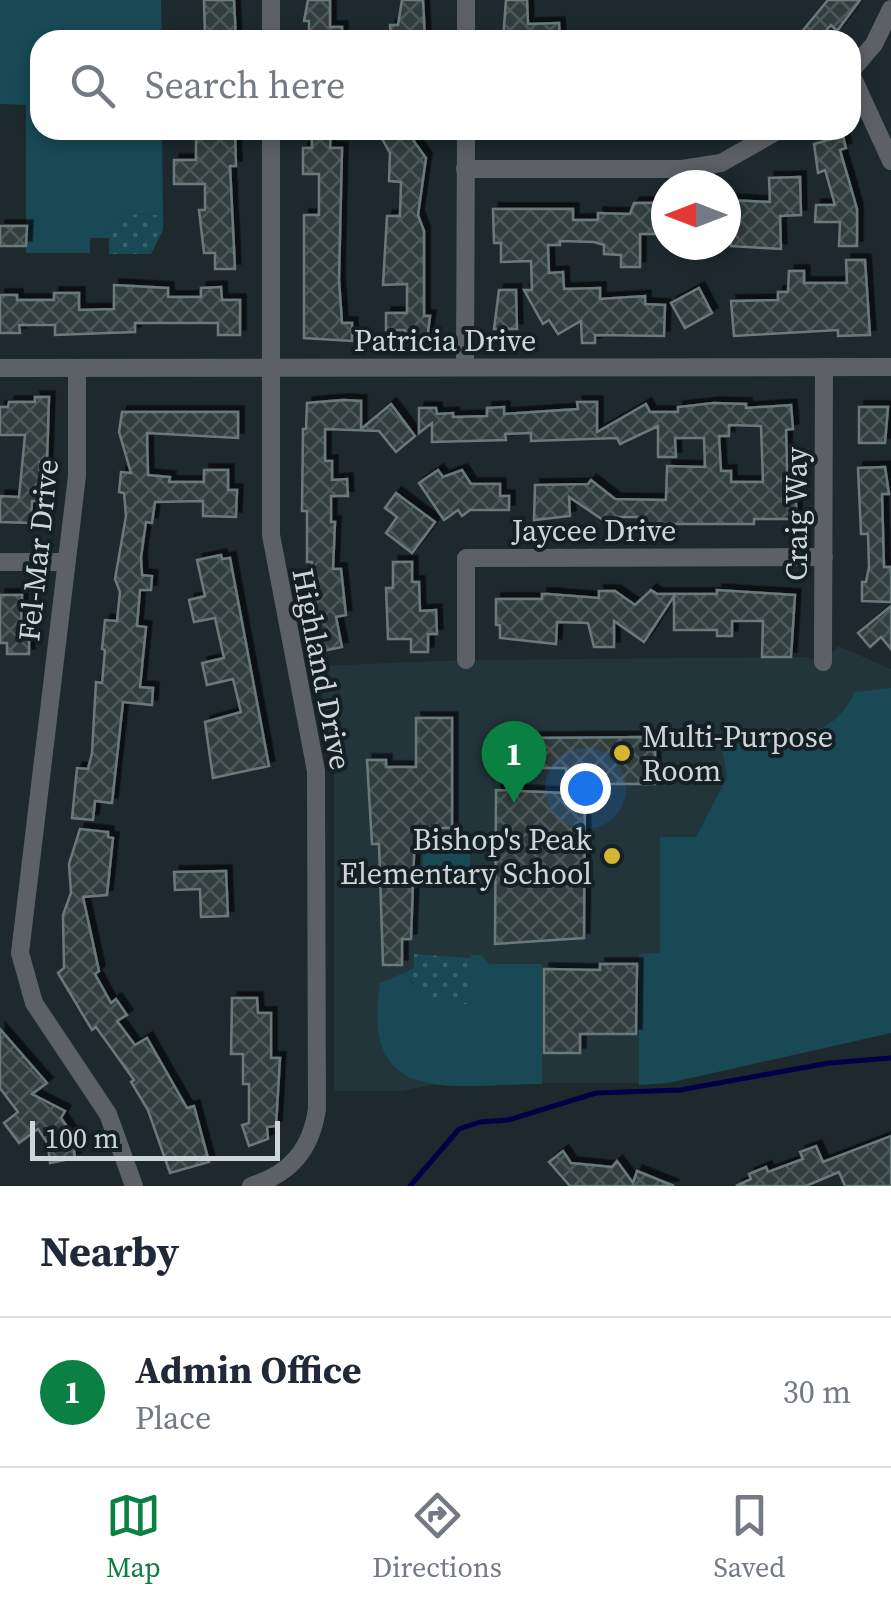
<!DOCTYPE html>
<html lang="en">
<head>
<meta charset="utf-8">
<style>
	:root { --surface:#fff; --page:#f6f6f7; --text:#1f2937; --muted:#747a83; --line:#e0e1e3; --accent:#0b8043 }
	body { margin:0; font-family:"Source Serif 4",serif; background:var(--page); color:var(--text) }
	.compass { position:absolute; left:651px; top:170px; width:90px; height:90px; border-radius:50%; background:var(--surface); box-shadow:0 5px 15px #0003; rotate:270deg }
	.scale { position:absolute; left:30px; bottom:25px; width:250px; box-sizing:border-box; padding-left:10px; border:5px solid #ced6d8; border-top:0; font-size:28px; line-height:35px; white-space:nowrap; color:#ced6d8; -webkit-text-stroke:8px #142023; paint-order:stroke }
	.you { position:absolute; left:585px; top:788px; width:35px; height:35px; margin:-25px; border:8px solid #fff; border-radius:50%; background:#1a73e8; box-shadow:0 0 0 15px #1a73e833 }
	.badge { display:grid; place-items:center; width:65px; height:65px; border-radius:50%; background:var(--accent); color:#fff; font-size:32px; font-weight:700 }
	.pin { position:absolute; translate:-50% -82px; filter:drop-shadow(0 2px 5px #0008) }
	.pin::after { content:''; position:absolute; top:52px; width:35px; height:30px; background:inherit; clip-path:polygon(0 0,100% 0,50% 100%) }
	.list { margin:0; padding:0; list-style:none }
	h2 { display:flex; justify-content:space-between; align-items:center; height:130px; margin:0; padding:0 40px; font-size:42px }
	h2 small { font-size:32px; font-weight:400; color:var(--muted) }
	.list li { display:grid; grid-template-columns:65px 1fr auto; gap:30px; align-items:center; box-sizing:border-box; height:150px; padding:0 40px; border-top:2px solid var(--line) }
	.list b { display:block; font-size:38px; white-space:nowrap }
	.list p { margin:0; font-size:32px; white-space:nowrap; color:var(--muted) }
	.list em { font-size:32px; font-style:normal; color:var(--muted) }
	.icon { flex:none; width:55px; height:55px; fill:none; stroke:currentColor; stroke-width:2; stroke-linecap:round; stroke-linejoin:round }
	.map { position:relative; flex:none; width:891px; height:1186px; overflow:hidden }
	.search { position:absolute; background:var(--surface); box-shadow:0 5px 15px #0003; left:30px; right:30px; top:30px; height:110px; display:flex; align-items:center; gap:25px; box-sizing:border-box; padding:0 35px; border-radius:30px; color:var(--muted); font-size:38px }
	.sheet { height:280px; background:var(--surface) }
	nav { display:flex; justify-content:space-around; align-items:center; box-sizing:border-box; height:140px; border-top:2px solid var(--line); background:var(--surface); font-size:28px; color:var(--muted) }
	nav a { display:grid; justify-items:center; gap:5px }
	nav .on { color:var(--accent) }
	.map>svg:first-child { display:block }
</style>
</head>
<body>
<div class="map">
<svg width="891" height="1186" viewBox="0 0 891 1186">
	<defs>
		<pattern id="park-dots" width="8" height="8" patternUnits="userSpaceOnUse" patternTransform="scale(2.5)"><rect width="8" height="8" fill="#184955"/><path d="M2 2h.1M6 6h.1" fill="none" stroke="#38626d" stroke-width="1.8" stroke-linecap="round"/></pattern>
		<pattern id="building-cross-hatch" width="8" height="8" patternUnits="userSpaceOnUse" patternTransform="scale(2.5)"><rect width="8" height="8" fill="#303e3d"/><path d="M0 0l8 8M0 8l8-8" fill="none" stroke="#4d5958"/></pattern>
		<filter id="shadow"><feDropShadow dx="5.5" dy="-5.5" stdDeviation="0" flood-color="#0009"/></filter>
	</defs>
	<rect width="100%" height="100%" fill="#1d292d"/>
	<polygon fill="#22353b" points="838,646 891,669 891,1033 668,1083 441,1083 402,1091 334,1091 334,774 318,666 466,660 805,657 823,662"/>
	<g fill="#184955">
		<polygon points="0,0 161,0 162,40 40,40 40,130 162,130 163,215 124,214 109,227 109,238 90,238 90,253 26,253 27,232 33,227 26,226 26,105 0,104"/>
		<path d="M891,688V1033L668,1083L639,1085V954L660,953V837H696L727,777L721,744H755L756,736C802,736 833,737 855,692Z"/>
		<rect x="423" y="834" width="47" height="35"/>
		<path d="M471,955H481L490,964H542V1084C453,1084 360,1110 380,983L406,972L412,984L471,1004Z"/>
	</g>
	<g fill="url(#park-dots)">
		<polygon points="124,214 163,215 163,230 151,254 109,254 109,227"/>
		<path d="M414,954L471,958V1004C444,1005 419,998 406,972L414,968Z"/>
	</g>
	<g fill="none" stroke-linecap="round" stroke-linejoin="round">
		<polyline stroke="#030045" stroke-width="5" points="410,1186 459,1129 480,1122 508,1120 596,1093 680,1090 829,1063 891,1058"/>
	</g>
	<g fill="url(#building-cross-hatch)" stroke="#6b7a7a" stroke-width="2.5" fill-rule="evenodd" filter="url(#shadow)">
		<polygon points="204,0 234,0 236,40 205,40"/>
		<polygon points="308,0 330,0 330,27 342,27 342,40 309,40 309,21 304,21"/>
		<polygon points="402,0 423,0 425,40 391,40 390,25 398,25"/>
		<polygon points="506,0 527,0 528,24 559,23 560,37 503,40"/>
		<polygon points="828,0 860,0 837,31 831,25 818,40 795,40"/>
		<polygon points="196,130 235,130 236,166 230,166 235,269 215,269 215,253 204,253 199,210 205,210 205,184 174,184 174,160 196,160"/>
		<polygon points="312,130 331,130 330,148 342,148 339,280 342,323 352,323 352,341 304,338 304,215 319,215 319,174 303,174 303,148 312,148"/>
		<polygon points="377,130 431,130 413,140 426,158 418,215 424,231 424,316 430,316 427,340 409,340 405,330 386,330 386,313 407,313 407,284 383,285 387,216 400,216 401,182 389,181 390,153"/>
		<polygon points="843,136 846,148 840,150 857,209 857,246 839,246 840,222 815,222 816,205 835,205 825,170 818,173 814,144"/>
		<polygon points="800,177 801,215 780,216 781,249 731,246 729,200 770,202 769,178"/>
		<polygon points="634,203 661,203 661,234 640,234 640,267 621,267 621,255 604,254 604,245 594,242 560,241 560,245 548,245 549,273 563,272 564,289 600,288 600,299 645,296 645,304 665,305 664,336 595,335 595,343 582,343 581,321 558,334 549,320 543,324 524,290 532,290 531,261 501,262 501,243 494,243 493,209 573,209 573,220 598,220 598,213 630,214"/>
		<polygon points="0,226 27,226 26,246 0,246"/>
		<polygon points="846,260 865,260 870,335 838,336 838,330 734,336 731,301 778,300 778,292 788,292 789,271 804,271 804,283 847,283"/>
		<polygon points="114,285 168,288 168,297 201,297 201,288 221,287 222,300 240,300 240,335 218,335 218,323 135,323 135,332 55,335 55,325 19,325 20,333 0,333 0,295 17,295 17,300 54,300 54,293 79,293 79,310 114,309"/>
		<polygon points="699,288 712,313 685,328 671,303"/>
		<polygon points="499,290 516,290 517,329 494,329"/>
		<polygon points="35,397 49,397 47,462 40,462 39,501 32,501 31,523 0,522 0,496 19,497 25,435 0,435 0,407 8,407 9,402 35,402"/>
		<polygon points="343,400 361,401 361,429 391,404 415,436 396,452 379,431 325,429 325,461 332,461 332,480 347,479 348,496 331,496 331,522 335,522 333,569 341,569 346,615 336,617 342,647 322,651 311,591 312,562 307,562 307,511 302,511 303,429 306,429 307,403"/>
		<path d="M577,402H597V432L646,404L650,412H678V407L714,403L746,404V408L791,405L793,429L786,430L788,499H796V519H754V524H638V517H614L609,524L569,497L570,516L534,520L535,485L588,484L591,480L615,499L666,500L667,466L705,467L704,438H675L676,457H658V426L620,444L617,438L531,441V433L505,434L506,440L432,442V423L419,433V408H436L437,414L453,413V417L487,416V408L504,407V414L578,409ZM729,425L761,426L763,482H731V471H721L719,436H729Z"/>
		<polygon points="859,407 888,407 885,443 859,443"/>
		<polygon points="122,412 238,412 238,438 147,433 148,475 170,477 169,482 204,482 204,470 228,470 228,490 237,490 236,517 203,516 203,501 155,502 152,523 146,522 141,557 142,575 152,576 151,590 140,590 137,626 146,627 140,687 153,688 152,705 123,702 112,803 95,801 93,820 72,818 77,768 88,769 92,753 96,682 102,683 105,650 102,649 105,620 117,621 120,592 115,579 126,516 124,493 119,492 121,472 131,473 119,432"/>
		<polygon points="885,467 889,494 882,494 884,567 891,567 891,602 862,601 862,582 866,582 869,567 868,534 861,534 858,468"/>
		<polygon points="438,470 443,477 462,470 471,484 500,484 500,496 509,496 509,510 470,510 462,516 458,510 444,520 419,483"/>
		<polygon points="396,493 435,522 412,553 386,533 397,517 385,508"/>
		<polygon points="221,555 222,559 230,558 269,766 213,778 205,722 241,712 233,679 207,685 202,663 224,658 215,618 194,622 189,600 205,596 197,560"/>
		<polygon points="393,562 412,562 412,582 419,582 420,611 436,610 437,634 428,634 428,652 411,652 411,639 388,639 386,588 393,588"/>
		<polygon points="651,590 657,594 717,594 717,590 795,595 791,657 762,657 763,621 732,621 732,636 717,636 717,630 674,630 674,596 644,642 614,621 614,647 594,647 588,623 557,622 556,644 500,638 500,625 496,625 496,599 542,599 542,594 548,594 599,598 599,591 615,591 635,605"/>
		<polygon points="0,595 22,595 21,622 29,622 29,654 7,654 7,643 0,643"/>
		<polygon points="891,606 891,649 881,637 870,647 858,633"/>
		<polygon points="416,718 452,718 452,828 415,828 411,939 402,939 402,965 383,965 379,844 372,844 367,760 386,760 386,767 416,767"/>
		<polygon points="655,737 655,784 585,784 584,938 495,944 496,790 566,793 566,768 528,768 528,738"/>
		<polygon points="80,829 108,832 108,837 113,838 107,895 83,897 99,971 95,974 111,1003 116,999 127,1015 117,1021 135,1045 147,1038 187,1108 194,1106 209,1162 170,1173 148,1110 131,1082 134,1080 96,1027 92,1030 58,973 64,968 63,915 71,893 69,864"/>
		<polygon points="226,871 228,916 201,917 200,889 175,890 174,872"/>
		<polygon points="600,964 637,964 636,1034 580,1034 580,1053 544,1053 544,969 600,970"/>
		<polygon points="232,998 257,998 258,1013 271,1013 271,1058 280,1058 276,1126 267,1127 268,1139 249,1146 242,1125 249,1123 249,1084 243,1084 243,1054 231,1054"/>
		<polygon points="0,1029 47,1083 32,1094 65,1111 61,1118 72,1134 75,1158 50,1163 48,1144 38,1129 19,1143 4,1123 18,1112 0,1088"/>
		<polygon points="891,1136 891,1186 845,1186 839,1172 806,1186 736,1186 751,1179 749,1174 766,1167 768,1172 803,1159 800,1152 816,1146 823,1162"/>
		<polygon points="563,1151 571,1163 612,1167 617,1161 633,1183 637,1171 674,1186 570,1186 549,1162"/>
	</g>
	<g fill="none" stroke-linecap="round" stroke-linejoin="round">
		<g stroke="#5d6165" stroke-width="18">
			<polyline points="271,40 271,0"/>
			<polyline points="466,40 466,0"/>
			<polyline points="851,71 874,44 891,9"/>
			<polyline points="851,74 891,161"/>
			<polyline points="465,169 682,169 721,163 779,130"/>
			<polyline points="465,367 466,130"/>
			<polyline points="0,368 891,367"/>
			<polyline points="77,368 77,476 20,953 34,1003 108,1114 134,1186"/>
			<polyline points="0,562 66,562"/>
			<polyline points="466,660 466,558 824,557"/>
			<polyline points="823,662 824,367"/>
			<path d="M251,1186C290,1174 311,1150 317,1109L316,771L271,535V130"/>
		</g>
	</g>
	<g fill="#d5b534" stroke="#142023" stroke-width="4">
		<circle cx="622" cy="753" r="10"/>
		<circle cx="612" cy="856" r="10"/>
	</g>
	<g text-anchor="middle" dominant-baseline="central" stroke-width="8" stroke-linejoin="round" paint-order="stroke">
		<g font-size="30" fill="#ced6d8" stroke="#142023">
			<text x="445" y="340">Patricia Drive</text>
			<text transform="translate(796 514) rotate(-90)">Craig Way</text>
			<text x="594" y="530">Jaycee Drive</text>
			<text transform="translate(38 550) rotate(-84)">Fel-Mar Drive</text>
			<text transform="translate(322 669) rotate(79)">Highland Drive</text>
		</g>
		<g font-size="30" fill="#ced6d8" stroke="#142023" text-anchor="start">
			<text x="642" y="736">Multi-Purpose<tspan x="642" dy="34">Room</tspan></text>
			<text x="592" y="839" text-anchor="end">Bishop's Peak<tspan x="592" dy="34">Elementary School</tspan></text>
		</g>
	</g>
</svg>
<svg class="compass" viewBox="-18 -18 36 36"><path d="M0-13l5 13h-10z" fill="#e53935"/><path d="M0 13l5-13h-10z" fill="#747a83"/></svg>
<div class="scale">100 m</div>
<div class="you"></div>
<div class="pin badge" style="left:514px;top:803px">1</div>
<div class="search"><svg class="icon" aria-label="search" viewBox="0 0 24 24"><circle cx="10" cy="10" r="6"/><path d="M15 15l6 6"/></svg>Search here</div>
</div>
<section class="sheet">
<h2>Nearby<small></small></h2>
<ul class="list">
<li><span class="badge">1</span><div><b>Admin Office</b><p>Place</p></div><em>30 m</em></li>
</ul>
</section>
<nav>
<a class="on"><svg class="icon" aria-label="map" viewBox="0 0 24 24"><path d="M3 6l6-2 6 2 6-2v14l-6 2-6-2-6 2zM9 4v14M15 6v14"/></svg>Map</a>
<a><svg class="icon" aria-label="directions" viewBox="0 0 24 24"><path d="M12 3l9 9-9 9-9-9zM9 14v-3h6M13 9l2 2-2 2"/></svg>Directions</a>
<a><svg class="icon" aria-label="saved" viewBox="0 0 24 24"><path d="M7 4h10v16l-5-4-5 4z"/></svg>Saved</a>
</nav>
</body>
</html>
